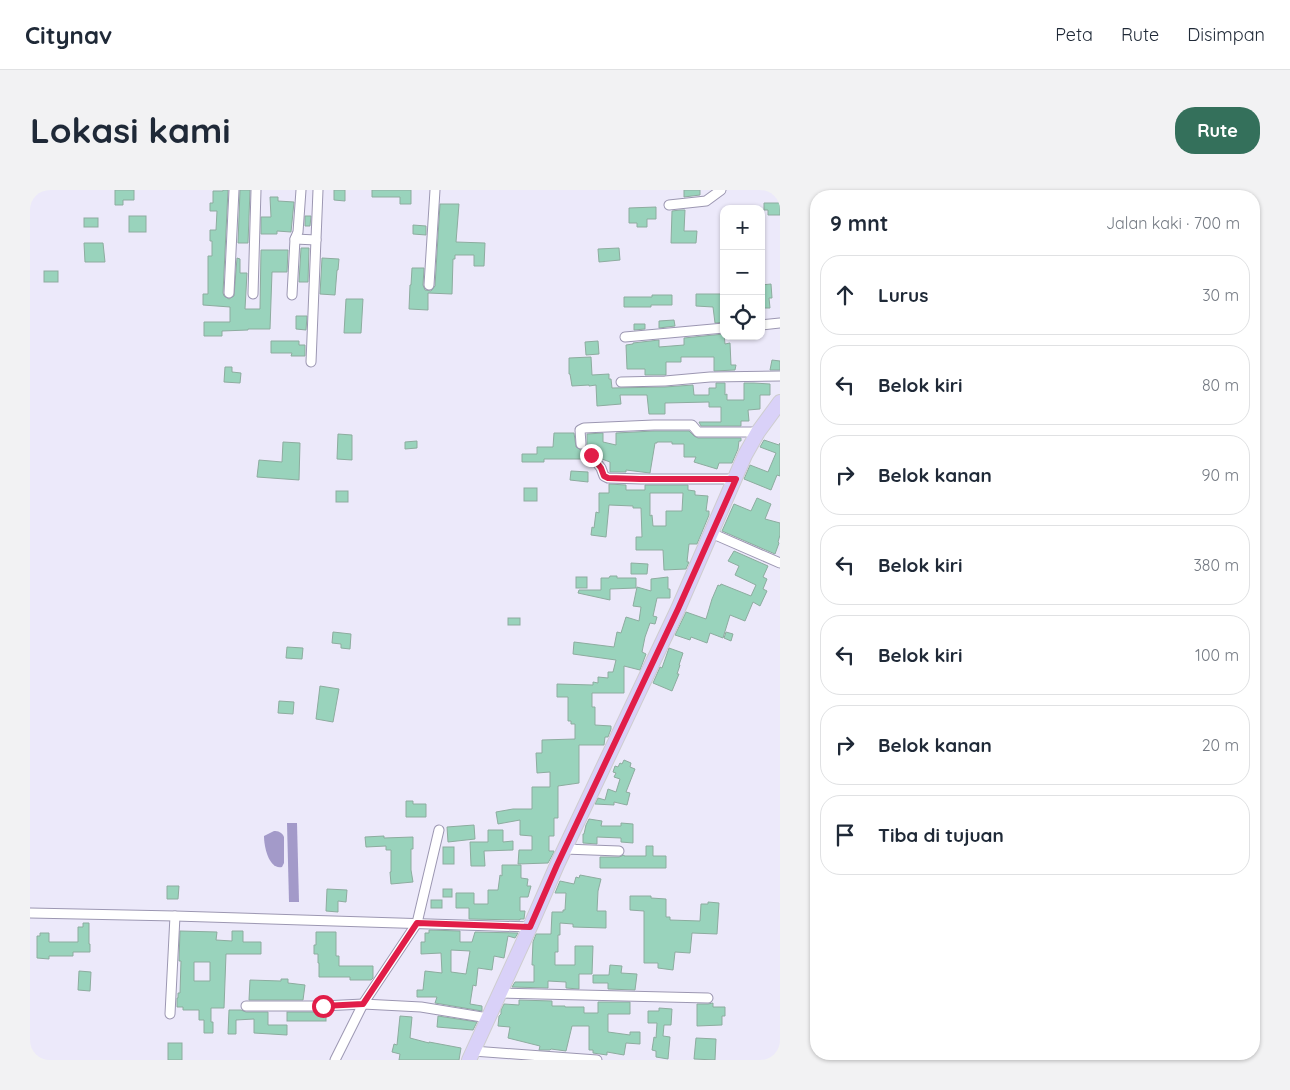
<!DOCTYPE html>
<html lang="id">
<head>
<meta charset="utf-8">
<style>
	:root { --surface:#fff; --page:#f2f2f3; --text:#1f2937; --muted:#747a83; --line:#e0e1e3; --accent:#34705b }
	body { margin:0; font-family:Quicksand,sans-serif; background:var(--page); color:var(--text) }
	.controls { position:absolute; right:15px; top:15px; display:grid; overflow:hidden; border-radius:10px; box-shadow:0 1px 4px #0004 }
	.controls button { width:45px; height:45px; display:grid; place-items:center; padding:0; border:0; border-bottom:1px solid var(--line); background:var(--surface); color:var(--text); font:25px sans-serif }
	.stop { position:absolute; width:15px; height:15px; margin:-11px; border:4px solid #e11d48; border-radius:50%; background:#fff }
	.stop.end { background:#e11d48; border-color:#fff; box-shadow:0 1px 5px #0008 }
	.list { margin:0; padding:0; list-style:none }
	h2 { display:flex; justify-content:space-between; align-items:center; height:65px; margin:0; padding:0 20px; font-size:21px }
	h2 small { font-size:16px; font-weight:400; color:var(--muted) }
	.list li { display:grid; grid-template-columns:32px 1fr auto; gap:15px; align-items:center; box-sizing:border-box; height:80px; margin:0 10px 10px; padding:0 10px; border:1px solid var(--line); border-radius:20px }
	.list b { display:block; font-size:19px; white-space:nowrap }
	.list em { font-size:16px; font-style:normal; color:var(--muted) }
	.icon { flex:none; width:28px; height:28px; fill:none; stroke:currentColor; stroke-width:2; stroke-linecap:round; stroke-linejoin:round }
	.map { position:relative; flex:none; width:750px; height:870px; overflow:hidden; border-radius:20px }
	header { display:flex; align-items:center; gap:30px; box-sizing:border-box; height:70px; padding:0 25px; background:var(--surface); border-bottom:1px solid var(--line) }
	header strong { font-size:24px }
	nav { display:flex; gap:28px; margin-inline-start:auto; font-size:18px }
	.intro { display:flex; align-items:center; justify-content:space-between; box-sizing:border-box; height:120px; padding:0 30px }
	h1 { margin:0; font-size:35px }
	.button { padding:12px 22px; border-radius:20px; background:var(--accent); color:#fff; font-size:18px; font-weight:700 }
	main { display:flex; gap:30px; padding:0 30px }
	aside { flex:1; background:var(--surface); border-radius:20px; box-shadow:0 1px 4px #0004 }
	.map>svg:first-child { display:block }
</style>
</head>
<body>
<header>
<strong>Citynav</strong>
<nav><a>Peta</a><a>Rute</a><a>Disimpan</a></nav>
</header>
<div class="intro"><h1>Lokasi kami</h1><a class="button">Rute</a></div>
<main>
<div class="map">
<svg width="750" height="870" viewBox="0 0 750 870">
	<rect width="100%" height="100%" fill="#ece9fa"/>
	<g fill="#a39ac9">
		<polygon points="257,633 267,633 269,712 259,712"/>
		<path d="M244,641C248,641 252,642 254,647V673L252,677C239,680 234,657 234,646Z"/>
	</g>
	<g fill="#99d3bc" stroke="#8dac9f" fill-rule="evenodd">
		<polygon points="85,0 104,0 104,10 93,10 93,15 85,15"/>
		<polygon points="193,0 198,0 193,103 194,106 199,109 204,106 207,68 210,69 210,83 217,83 215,119 230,119 231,60 258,60 257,82 242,82 240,139 218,139 218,140 192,141 192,146 174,146 174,132 200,132 200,117 173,115 173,104 178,104 178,66 182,66 182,51 180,51 180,40 186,40 187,21 180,21 180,13 183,13 183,1 193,1"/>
		<polygon points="210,0 220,0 218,53 208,53"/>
		<polygon points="304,0 315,0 315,11 304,10"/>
		<polygon points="342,0 381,0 381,14 370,14 370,7 342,7"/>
		<polygon points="654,0 670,0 670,5 654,7"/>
		<polygon points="240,7 248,7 248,11 264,12 261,42 247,41 247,44 231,44 231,27 241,27"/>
		<polygon points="734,13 750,13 750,25 738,25 738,20 734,20"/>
		<polygon points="410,14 429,14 426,52 455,53 454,76 444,76 444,65 425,65 425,69 423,69 422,104 398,103 398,120 379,119 380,95 381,95 382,78 394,78 393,95 395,100 401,101 405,96"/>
		<polygon points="626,17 626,29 617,29 617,37 607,37 607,33 599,33 599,18"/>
		<polygon points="650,20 655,20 654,41 667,41 666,53 641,53 642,21"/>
		<rect x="99" y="26" width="17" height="16"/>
		<polygon points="275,26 281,26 280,36 275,36"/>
		<rect x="54" y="28" width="14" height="9"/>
		<polygon points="383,35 396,36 396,45 383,44"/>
		<polygon points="54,53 73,53 75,72 55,72"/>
		<polygon points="271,58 279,58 278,92 269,92"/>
		<polygon points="589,58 590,70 569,72 568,59"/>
		<polygon points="292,68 309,69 308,80 307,80 305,105 290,104"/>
		<rect x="14" y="81" width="14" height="11"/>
		<polygon points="741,94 742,108 739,108 740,118 731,118 731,95"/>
		<polygon points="666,104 694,104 694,132 685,133 683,117 666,116"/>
		<polygon points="622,105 642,105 642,115 621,115 621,117 594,117 594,107 622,107"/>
		<polygon points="316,109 333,109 331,143 314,143"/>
		<polygon points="266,126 277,126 276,140 266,139"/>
		<polygon points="644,130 645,136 629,138 629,131"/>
		<polygon points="604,134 615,134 615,139 604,140"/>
		<polygon points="694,144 695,154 700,153 701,175 706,175 705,180 684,181 684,167 651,167 651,172 636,172 636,185 615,185 615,179 597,179 596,155 603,154 603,153 629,150 629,157 654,155 654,148"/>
		<polygon points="241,151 269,151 269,155 275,155 275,166 261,166 262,163 241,163"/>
		<polygon points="568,151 569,164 556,165 555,152"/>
		<polygon points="561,167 562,185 579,184 579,189 581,189 582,198 635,197 663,195 664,205 679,205 679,198 686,198 686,193 695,193 695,205 697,204 697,210 714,210 714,193 724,193 740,194 740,205 730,205 730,219 718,220 719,231 711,231 711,236 671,236 669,232 691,232 691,217 679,217 679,212 635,213 635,224 619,224 617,205 590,205 591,214 567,216 566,195 559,196 559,195 542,196 540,184 539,184 539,168"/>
		<polygon points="742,170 750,171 750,180 740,180"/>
		<polygon points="195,177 202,177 202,182 211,183 210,193 194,192"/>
		<polygon points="624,241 659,241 664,246 668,248 711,248 711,251 709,251 708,259 702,273 689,273 687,279 664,272 666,267 654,267 654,254 642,254 642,252 627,252 627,253 625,253 620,283 596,280 596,282 580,282 580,272 572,269 566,261 561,259 555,262 556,269 514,269 514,272 492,272 492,264 507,264 507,257 523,257 524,243 544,243 546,257 551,260 555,259 557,256 557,244 573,243 573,252 586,255 586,243"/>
		<polygon points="308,244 322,245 322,270 307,269"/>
		<polygon points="734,250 749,255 750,253 750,286 747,285 741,300 714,289 720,275 738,282 746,263 730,257"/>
		<polygon points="387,251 387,258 375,259 375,252"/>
		<polygon points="253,252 270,253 269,290 227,287 229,270 252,272"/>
		<polygon points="541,281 558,282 558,292 540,290"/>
		<path d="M579,294L596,295V300H615V295H658V300L665,301V305L678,306L676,321H679V325L667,354H659L657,372H659L656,379L634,380L633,360H606V347H612L611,318H603V316L579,315L576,347L561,345L562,337L564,338L566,322L569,323V303H579ZM620,303H653L652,321H636V336H623L622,325L620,326Z"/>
		<rect x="494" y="298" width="13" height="13"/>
		<rect x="306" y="301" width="12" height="11"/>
		<polygon points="727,308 741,314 735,329 750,333 750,345 748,352 749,353 745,364 692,341 704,314 721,321"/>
		<polygon points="704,361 738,376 733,387 737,389 733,399 737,401 730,416 723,412 715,431 700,425 693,448 680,443 677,453 661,447 660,450 645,445 656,422 676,429 682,409 688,395 690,396 691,394 721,406 726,395 705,385 709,376 698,371"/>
		<polygon points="601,373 618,374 617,384 601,384"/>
		<polygon points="580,386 587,386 587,388 606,388 606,398 580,399 580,410 548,403 549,400 571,400 571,388 579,388"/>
		<rect x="546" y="387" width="11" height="11"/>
		<polygon points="638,387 638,399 640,399 640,408 627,408 623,426 627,427 625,434 620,433 615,447 612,462 616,464 610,480 594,476 594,503 562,503 562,517 565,517 565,535 581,536 581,539 578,547 575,547 574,555 549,555 549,593 528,596 528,628 524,628 524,646 519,646 519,661 524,661 524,662 518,673 488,674 489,660 502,660 502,646 490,645 490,630 468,634 466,622 483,619 502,619 502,597 520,597 520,582 507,583 506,563 512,563 512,550 545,549 545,534 541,534 541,531 538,531 538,507 527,507 527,494 563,495 563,492 568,493 568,487 578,488 578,482 583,482 586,470 543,464 544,452 584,457 587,442 591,443 596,427 609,431 611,417 603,416 607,397 621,401 621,389"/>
		<rect x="478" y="428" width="12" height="7"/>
		<polygon points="303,442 321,444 320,459 311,458 311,454 302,453"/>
		<polygon points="696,442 703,444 701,451 694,448"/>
		<polygon points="257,457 273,458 272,469 256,468"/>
		<polygon points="639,458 653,463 649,475 650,475 647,484 649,484 642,501 623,493 630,477 632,478"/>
		<polygon points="290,496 309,499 303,532 286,529"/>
		<polygon points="249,511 264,512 263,524 248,523"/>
		<polygon points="594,570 601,573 600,577 605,579 596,602 600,603 597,615 584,612 584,615 565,614 568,608 575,610 578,599 586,602 590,589 584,587 586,583 583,582 585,576 588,577 590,573 592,574"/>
		<polygon points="376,611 383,611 383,614 396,614 396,627 376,627"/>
		<polygon points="559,629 572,631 571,636 591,636 591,633 603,634 603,653 591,652 591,648 567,647 567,654 553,653 553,644 554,644 556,635"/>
		<polygon points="444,635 445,649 418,652 417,637"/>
		<polygon points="458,640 473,640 473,652 483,651 483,660 454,661 455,676 441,676 440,652 458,652"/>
		<polygon points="354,646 354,648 383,647 383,659 381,659 381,680 383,692 361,694 360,682 361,682 361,660 356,660 356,656 336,657 335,647"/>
		<polygon points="616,656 623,656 623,666 636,666 636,678 570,678 570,667 589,667 594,665 594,666 616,666"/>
		<rect x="413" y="657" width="11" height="17"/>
		<polygon points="472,675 491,675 491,688 498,689 497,696 501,696 498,707 490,707 490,721 495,721 494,729 490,729 490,730 439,729 439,718 426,718 426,703 444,703 444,714 458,714 458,700 468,700 470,685 472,686"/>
		<polygon points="550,685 571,689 568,701 567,721 576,721 576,738 543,737 543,734 530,733 530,745 528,745 528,762 525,762 525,775 545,775 545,756 563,756 562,784 549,784 549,799 536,798 536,792 518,791 518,798 482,797 485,792 504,792 504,775 502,775 503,752 506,744 521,744 522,722 533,722 533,720 535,720 536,703 525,703 530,691 544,694 546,687 549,688"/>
		<polygon points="137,696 149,696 148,709 137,709"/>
		<polygon points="297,699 317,700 316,712 308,711 308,722 296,721"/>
		<rect x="413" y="699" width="9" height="8"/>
		<polygon points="600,706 621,706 621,708 636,709 636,727 640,727 640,730 670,731 671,714 678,714 678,712 689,713 687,744 662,743 660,763 645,762 643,780 628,778 628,773 614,773 614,721 600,720"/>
		<rect x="401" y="710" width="11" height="8"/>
		<polygon points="53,733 59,733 59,754 60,754 60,762 43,762 43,766 19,766 19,769 7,768 7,746 10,746 10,743 19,743 19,752 48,752 48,737 53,737"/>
		<path d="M399,740L430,741V752H442L445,742L488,743L485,748L478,746L474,768L464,766L462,780L448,778L446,796L443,795L440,814L452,816V821L405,813L407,807H387V800H393L395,781L412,783L411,763L391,764V752H395V743H399ZM421,760L440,761L436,784L421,782Z"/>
		<path d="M150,741L187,742L186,750L202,751V741H213V752H231V764H196L194,818H181V832H183V843H174V830H169V820H153V817H147V808H148V803H150L151,771H149ZM164,772H180V791H164Z"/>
		<polygon points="286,742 306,742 306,766 309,766 309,776 343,776 343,788 341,790 320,790 320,787 289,787 289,773 288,773 288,764 284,764 284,755 286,755"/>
		<polygon points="580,775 592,776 591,783 607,784 605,800 578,799 578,793 563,793 563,785 579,785"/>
		<polygon points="49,781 61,782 60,801 48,800"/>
		<polygon points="251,789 258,789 258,793 275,795 273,810 219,810 220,790 251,791"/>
		<polygon points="489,810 522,811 522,816 535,816 535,817 554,817 554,823 568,823 568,812 600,812 600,824 578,824 578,842 600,845 600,842 610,842 610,854 596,853 594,865 577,862 577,865 563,863 563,860 559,860 559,836 542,836 536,861 521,859 520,860 509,860 510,856 478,848 480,837 468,836 469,826 471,824 471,820 474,814 489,815"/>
		<polygon points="683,813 683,817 695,817 695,826 692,826 692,835 667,836 667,814 678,814"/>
		<polygon points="629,818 642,819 641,835 634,835 633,846 640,847 638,869 626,867 626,861 622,860 624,847 626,848 627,833 618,833 618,821 629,821"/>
		<polygon points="199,820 211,820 216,822 238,822 238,835 257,835 257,845 224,843 224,829 206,830 206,844 198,844"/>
		<rect x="257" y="822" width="39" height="9"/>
		<polygon points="370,826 382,827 380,848 399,853 399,852 431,858 429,870 369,870 370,864 362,862 364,854 367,855"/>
		<polygon points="408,826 447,832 443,840 407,837"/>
		<polygon points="666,848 686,849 685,870 664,869"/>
		<rect x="138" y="853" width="14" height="17"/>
	</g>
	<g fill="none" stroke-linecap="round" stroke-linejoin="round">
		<g stroke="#9c97b2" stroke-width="11">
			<g id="minor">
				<polyline points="639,15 676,11 691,0"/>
				<polyline points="265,49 286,50"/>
				<polyline points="399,95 405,0"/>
				<polyline points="199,103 204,0"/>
				<polyline points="223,104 226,0"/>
				<polyline points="262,105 265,49 268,42 271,0"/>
				<polyline points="731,135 750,133"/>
				<polyline points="595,147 694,138"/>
				<polyline points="281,172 288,0"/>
				<polyline points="591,192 635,191 680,187 750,186"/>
				<polyline points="551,254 550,240 554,238 624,235 662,235 668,242 728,242"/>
				<polyline points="561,265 571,278 574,286 578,288 611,289 705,289"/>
				<polyline points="681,343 750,373"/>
				<polyline points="534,659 589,661"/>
				<polyline points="0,723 145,726 500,737"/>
				<polyline points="470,803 678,808"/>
				<polyline points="216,816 293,816 333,814 391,817 458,828"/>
				<polyline points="140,824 145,726"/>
				<polyline points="443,861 567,870"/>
				<polyline points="305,870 333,814 387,733 409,640"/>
			</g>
		</g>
		<g stroke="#cecdcf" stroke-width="16">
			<polyline id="primary" points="439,870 500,737 527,675 648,419 715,265 728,242 750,212"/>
		</g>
		<use href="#minor" stroke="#fff" stroke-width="9"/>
		<use href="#primary" stroke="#d9d1f8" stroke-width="14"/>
	</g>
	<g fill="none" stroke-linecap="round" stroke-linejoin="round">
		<polyline stroke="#e11d48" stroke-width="6" points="293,816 333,814 387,733 500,737 527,675 648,419 706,289 610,289 578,288 574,286 571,278 561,265"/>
	</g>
</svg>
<div class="controls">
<button>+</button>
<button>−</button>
<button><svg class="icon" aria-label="locate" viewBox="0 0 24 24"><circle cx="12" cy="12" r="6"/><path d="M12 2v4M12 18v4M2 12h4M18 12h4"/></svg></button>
</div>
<div class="stop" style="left:293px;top:816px"></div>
<div class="stop end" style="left:561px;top:265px"></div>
</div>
<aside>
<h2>9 mnt<small>Jalan kaki · 700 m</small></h2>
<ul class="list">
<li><svg class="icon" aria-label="ahead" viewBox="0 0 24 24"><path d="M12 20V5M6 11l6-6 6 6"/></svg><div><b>Lurus</b></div><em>30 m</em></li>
<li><svg class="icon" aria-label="left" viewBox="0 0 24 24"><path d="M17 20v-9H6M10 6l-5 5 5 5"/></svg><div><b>Belok kiri</b></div><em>80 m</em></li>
<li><svg class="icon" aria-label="right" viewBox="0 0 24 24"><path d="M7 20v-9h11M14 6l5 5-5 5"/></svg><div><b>Belok kanan</b></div><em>90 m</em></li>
<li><svg class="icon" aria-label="left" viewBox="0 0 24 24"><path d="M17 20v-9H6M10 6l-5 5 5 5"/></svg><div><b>Belok kiri</b></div><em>380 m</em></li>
<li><svg class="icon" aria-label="left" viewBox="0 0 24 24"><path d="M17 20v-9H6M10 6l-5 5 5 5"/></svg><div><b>Belok kiri</b></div><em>100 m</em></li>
<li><svg class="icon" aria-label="right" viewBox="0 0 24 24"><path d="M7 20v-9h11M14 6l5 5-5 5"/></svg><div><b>Belok kanan</b></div><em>20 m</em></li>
<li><svg class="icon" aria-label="arrive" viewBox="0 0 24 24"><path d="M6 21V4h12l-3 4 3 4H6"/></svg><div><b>Tiba di tujuan</b></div></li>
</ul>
</aside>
</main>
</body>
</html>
